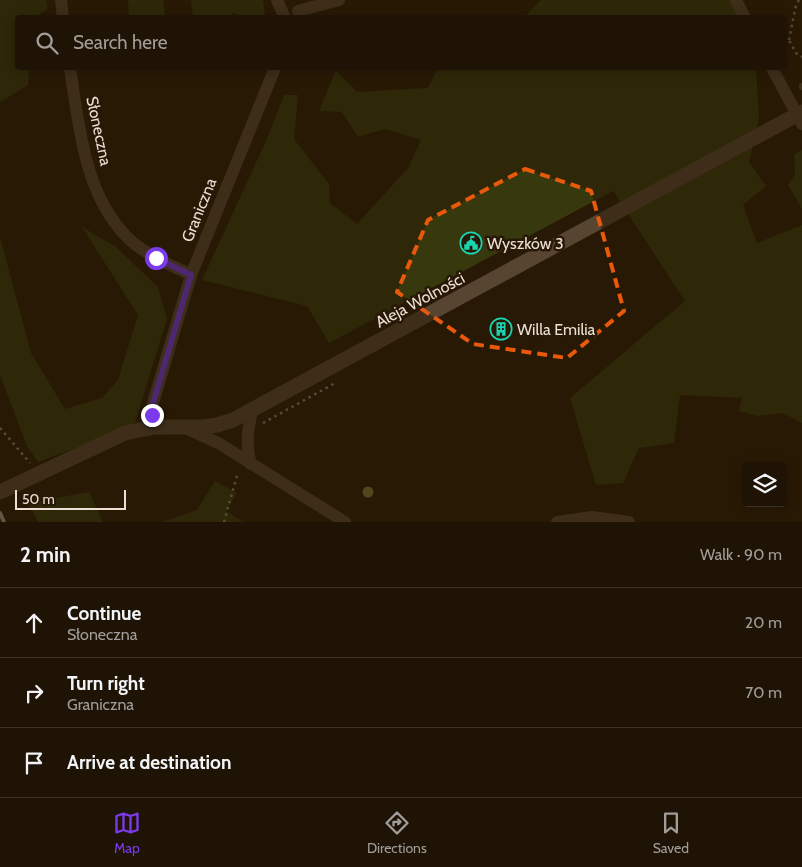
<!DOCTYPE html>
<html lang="en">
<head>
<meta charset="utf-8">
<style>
	:root { --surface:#1e1304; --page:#261c0e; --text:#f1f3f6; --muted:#a19e9a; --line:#3c3226; --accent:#7c3aed }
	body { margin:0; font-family:Cabin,sans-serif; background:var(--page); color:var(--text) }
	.controls { position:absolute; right:15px; bottom:15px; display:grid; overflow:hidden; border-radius:5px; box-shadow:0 2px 12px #0003 }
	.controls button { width:45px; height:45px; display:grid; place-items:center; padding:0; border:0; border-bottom:1px solid var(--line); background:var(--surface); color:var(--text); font:25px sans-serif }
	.scale { position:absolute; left:15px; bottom:12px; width:111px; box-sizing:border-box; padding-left:5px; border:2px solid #ebdfd4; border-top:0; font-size:14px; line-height:18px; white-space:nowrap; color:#ebdfd4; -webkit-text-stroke:4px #281906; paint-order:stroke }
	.stop { position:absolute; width:15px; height:15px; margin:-11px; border:4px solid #7c3aed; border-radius:50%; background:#fff }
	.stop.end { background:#7c3aed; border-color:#fff; box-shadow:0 1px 5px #0008 }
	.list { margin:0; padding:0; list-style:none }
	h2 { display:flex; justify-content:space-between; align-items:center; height:65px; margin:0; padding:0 20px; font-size:21px }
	h2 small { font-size:16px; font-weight:400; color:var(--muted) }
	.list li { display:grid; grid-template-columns:32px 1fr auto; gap:15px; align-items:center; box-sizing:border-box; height:70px; padding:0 20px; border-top:1px solid var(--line) }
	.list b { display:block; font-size:19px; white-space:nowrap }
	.list p { margin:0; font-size:16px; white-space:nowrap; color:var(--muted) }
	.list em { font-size:16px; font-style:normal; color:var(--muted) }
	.icon { flex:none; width:28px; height:28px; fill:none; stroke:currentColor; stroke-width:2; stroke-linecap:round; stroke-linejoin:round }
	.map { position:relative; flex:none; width:802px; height:522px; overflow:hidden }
	.search { position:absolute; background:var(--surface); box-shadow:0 2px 12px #0003; left:15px; right:15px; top:15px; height:55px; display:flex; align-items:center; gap:12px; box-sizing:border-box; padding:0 18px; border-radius:5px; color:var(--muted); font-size:19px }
	.sheet { height:275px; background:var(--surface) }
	nav { display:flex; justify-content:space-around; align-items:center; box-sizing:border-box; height:70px; border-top:1px solid var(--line); background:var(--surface); font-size:14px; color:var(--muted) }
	nav a { display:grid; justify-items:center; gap:2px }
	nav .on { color:var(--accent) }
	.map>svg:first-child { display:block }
</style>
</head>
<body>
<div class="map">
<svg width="802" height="522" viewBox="0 0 802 522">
	<rect width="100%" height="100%" fill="#281906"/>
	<g fill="#37380d">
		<polygon points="0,0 46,0 48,9 35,17 18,18 18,68 29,68 28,85 0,102"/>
		<polygon points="128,0 163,0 165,17 129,17"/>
		<polygon points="191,0 263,0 265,17 239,17 234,12 229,17 193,17"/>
		<polygon points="541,0 730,0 739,18 523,18"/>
		<polygon points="438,68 756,68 759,119 749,162 766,186 743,205 757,243 802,225 802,423 783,413 758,416 739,411 742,398 680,395 674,443 639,448 623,483 596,485 570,398 685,301 613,191 329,343 307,306 202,280 266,141 284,95 298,95 294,139 329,184 330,203 357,224 408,168 421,140 385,129 358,137 342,112 319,111 336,70 357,92 428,88"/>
		<polygon points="802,150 802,209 788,185 795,174 794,154"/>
		<polygon points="82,227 116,247 158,287 167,319 134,426 38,462 27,446 0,375 0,237 31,353 65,409 102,398 118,380 138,315"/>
		<polygon points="215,481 237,493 226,511 243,522 162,522 197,510"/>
		<polygon points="89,492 103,522 38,522 28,503"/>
	</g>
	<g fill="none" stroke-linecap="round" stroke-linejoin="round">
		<g stroke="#918475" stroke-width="2.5" stroke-dasharray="2.5 4" stroke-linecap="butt">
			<polyline points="789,40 796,5 799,0"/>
			<polyline points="784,42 789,40 796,53 802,57"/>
			<polyline points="263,423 337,382"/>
			<polyline points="0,428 30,463"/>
			<polyline points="224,522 238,472"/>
		</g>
		<polyline stroke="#574532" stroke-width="6" points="802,87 802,86"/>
		<g stroke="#574532" stroke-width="12">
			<polyline points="61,0 63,18"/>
			<polyline points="277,0 285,18"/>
			<polyline points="736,0 745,18"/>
			<polyline points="298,11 339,0"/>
			<path d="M70,68C79,125 84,195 128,238C144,254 171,265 191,275"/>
			<polyline points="772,68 802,124"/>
			<polyline points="154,427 153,421 153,403 191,275 275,68"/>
			<polyline points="186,428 220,444 345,522"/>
			<path d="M251,464C245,444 248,430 252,410"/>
			<polyline points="557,522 592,517 629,522"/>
		</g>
		<polyline stroke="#574532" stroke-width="15" points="0,492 125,433 154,427 203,427 217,425 233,420 802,112"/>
		<polyline stroke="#ab9e90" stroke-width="4" points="0,513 4,522"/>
	</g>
	<circle fill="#847f38" cx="368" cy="492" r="5.5"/>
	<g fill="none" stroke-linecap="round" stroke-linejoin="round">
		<polyline stroke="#7c3aed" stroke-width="6" points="152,415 153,403 191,275 156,258"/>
	</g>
	<path d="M0 0H802V522H0ZM525,169L591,191L624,311L567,358L473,344L397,292L428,220Z" fill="#281906" fill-opacity=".55" fill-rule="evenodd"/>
	<path fill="none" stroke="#e8590c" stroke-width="4" stroke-dasharray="10 6" stroke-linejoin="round" d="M525,169L591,191L624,311L567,358L473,344L397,292L428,220Z"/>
	<defs>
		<g id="civic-ring" transform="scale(1.125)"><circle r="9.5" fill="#281906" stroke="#1ad5b2" stroke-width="1.5"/><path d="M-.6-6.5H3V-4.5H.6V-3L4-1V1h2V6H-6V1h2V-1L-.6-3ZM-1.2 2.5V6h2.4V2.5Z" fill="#1ad5b2"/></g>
		<g id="building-ring" transform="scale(1.125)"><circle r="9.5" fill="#281906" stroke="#1ad5b2" stroke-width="1.5"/><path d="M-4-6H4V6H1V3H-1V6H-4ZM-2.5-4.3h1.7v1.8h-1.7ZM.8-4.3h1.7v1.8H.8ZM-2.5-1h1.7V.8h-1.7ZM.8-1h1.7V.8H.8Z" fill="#1ad5b2"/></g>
	</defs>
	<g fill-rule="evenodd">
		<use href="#civic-ring" x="471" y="243"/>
		<use href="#building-ring" x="501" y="329"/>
	</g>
	<g text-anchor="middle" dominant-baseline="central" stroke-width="5" stroke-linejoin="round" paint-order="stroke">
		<g font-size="16" fill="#ebdfd4" stroke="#281906">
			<text transform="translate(99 131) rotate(78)">Słoneczna</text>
			<text transform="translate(199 210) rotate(-68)">Graniczna</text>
			<text transform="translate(420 300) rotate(-28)">Aleja Wolności</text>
		</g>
		<g font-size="16" fill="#ebdfd4" stroke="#281906" text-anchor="start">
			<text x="487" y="243">Wyszków 3</text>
			<text x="517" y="329">Willa Emilia</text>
		</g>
	</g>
</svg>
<div class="controls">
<button><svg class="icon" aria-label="layers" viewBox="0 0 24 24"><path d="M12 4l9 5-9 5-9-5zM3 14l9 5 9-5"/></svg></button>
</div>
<div class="scale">50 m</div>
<div class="stop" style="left:156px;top:258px"></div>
<div class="stop end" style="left:152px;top:415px"></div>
<div class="search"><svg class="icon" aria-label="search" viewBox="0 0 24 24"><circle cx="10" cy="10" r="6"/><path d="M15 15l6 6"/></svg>Search here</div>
</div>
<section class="sheet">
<h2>2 min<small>Walk · 90 m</small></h2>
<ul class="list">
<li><svg class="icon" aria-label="ahead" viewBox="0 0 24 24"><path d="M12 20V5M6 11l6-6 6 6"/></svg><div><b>Continue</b><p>Słoneczna</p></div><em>20 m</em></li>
<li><svg class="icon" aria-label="right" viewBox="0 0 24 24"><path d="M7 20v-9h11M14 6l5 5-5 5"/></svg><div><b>Turn right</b><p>Graniczna</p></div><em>70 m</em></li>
<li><svg class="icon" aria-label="arrive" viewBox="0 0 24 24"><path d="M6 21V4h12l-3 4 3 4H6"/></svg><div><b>Arrive at destination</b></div></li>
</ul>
</section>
<nav>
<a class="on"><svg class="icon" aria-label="map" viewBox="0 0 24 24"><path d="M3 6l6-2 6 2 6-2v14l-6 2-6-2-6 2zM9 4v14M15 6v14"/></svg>Map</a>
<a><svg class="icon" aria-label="directions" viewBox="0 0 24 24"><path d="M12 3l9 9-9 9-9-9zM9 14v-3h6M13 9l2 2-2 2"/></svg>Directions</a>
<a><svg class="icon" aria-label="saved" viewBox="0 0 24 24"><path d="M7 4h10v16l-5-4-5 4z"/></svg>Saved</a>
</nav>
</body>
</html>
